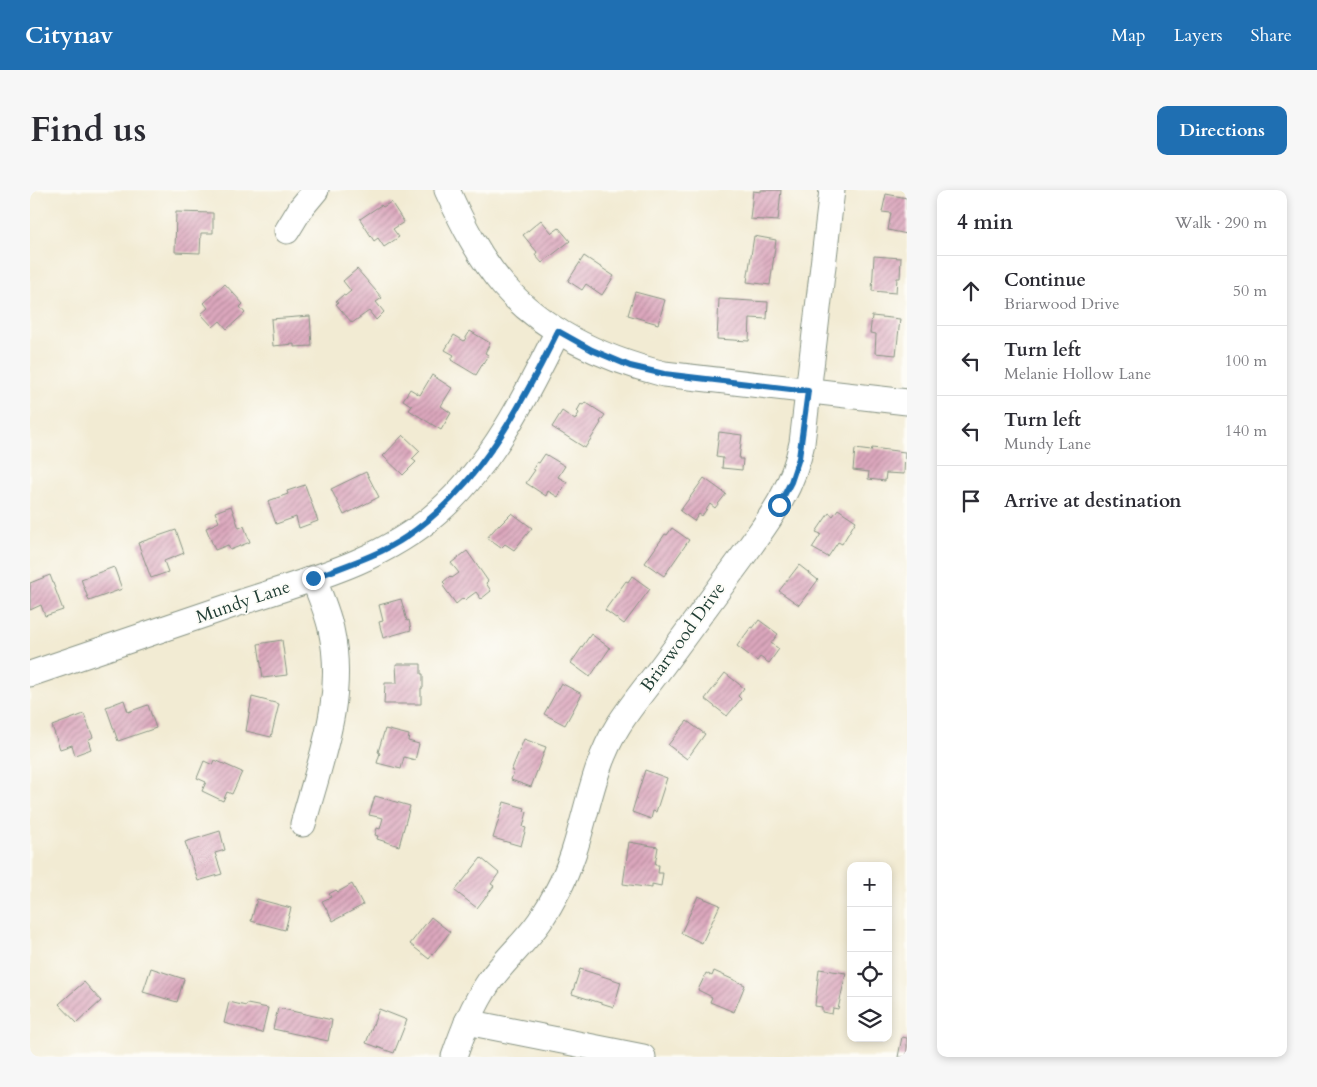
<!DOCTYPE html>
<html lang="en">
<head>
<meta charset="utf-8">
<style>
	:root { --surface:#fff; --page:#f7f7f7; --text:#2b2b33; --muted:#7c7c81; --line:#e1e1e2; --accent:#1f6fb2 }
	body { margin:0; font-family:Cardo,serif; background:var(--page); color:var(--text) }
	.controls { position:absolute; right:15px; bottom:15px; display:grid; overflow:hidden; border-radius:10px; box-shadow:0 2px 8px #0003 }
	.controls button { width:45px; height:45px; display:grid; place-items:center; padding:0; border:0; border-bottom:1px solid var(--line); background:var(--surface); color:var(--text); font:25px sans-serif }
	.stop { position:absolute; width:15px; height:15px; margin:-11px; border:4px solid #1f6fb2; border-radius:50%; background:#fff }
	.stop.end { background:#1f6fb2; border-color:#fff; box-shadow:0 1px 5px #0008 }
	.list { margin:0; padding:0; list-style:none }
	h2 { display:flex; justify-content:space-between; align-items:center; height:65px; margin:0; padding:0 20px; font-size:21px }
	h2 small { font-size:16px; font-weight:400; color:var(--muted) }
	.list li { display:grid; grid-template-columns:32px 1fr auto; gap:15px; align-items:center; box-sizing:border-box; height:70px; padding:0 20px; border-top:1px solid var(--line) }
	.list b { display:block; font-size:19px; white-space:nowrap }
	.list p { margin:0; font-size:16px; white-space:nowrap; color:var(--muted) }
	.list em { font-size:16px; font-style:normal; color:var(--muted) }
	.icon { flex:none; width:28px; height:28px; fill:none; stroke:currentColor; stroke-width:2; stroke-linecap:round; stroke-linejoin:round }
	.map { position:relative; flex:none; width:877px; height:867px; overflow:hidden; border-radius:10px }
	header { display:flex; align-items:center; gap:30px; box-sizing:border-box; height:70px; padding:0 25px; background:var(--accent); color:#fff }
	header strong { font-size:24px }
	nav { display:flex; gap:28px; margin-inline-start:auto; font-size:18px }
	.intro { display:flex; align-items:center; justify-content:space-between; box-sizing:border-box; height:120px; padding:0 30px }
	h1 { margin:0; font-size:35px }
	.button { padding:12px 22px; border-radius:10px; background:var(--accent); color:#fff; font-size:18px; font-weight:700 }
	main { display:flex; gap:30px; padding:0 30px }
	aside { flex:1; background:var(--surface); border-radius:10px; box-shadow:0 2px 8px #0003 }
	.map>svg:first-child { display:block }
</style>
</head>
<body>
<header>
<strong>Citynav</strong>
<nav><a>Map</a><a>Layers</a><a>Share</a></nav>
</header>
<div class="intro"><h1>Find us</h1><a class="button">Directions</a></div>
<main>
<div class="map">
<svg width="877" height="867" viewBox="0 0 877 867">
	<defs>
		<pattern id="building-hatch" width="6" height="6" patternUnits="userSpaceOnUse" patternTransform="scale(1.25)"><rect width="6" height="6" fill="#dca7bd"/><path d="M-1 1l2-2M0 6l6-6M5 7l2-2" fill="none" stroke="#b2899a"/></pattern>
	</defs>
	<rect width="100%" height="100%" fill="#fdfcf7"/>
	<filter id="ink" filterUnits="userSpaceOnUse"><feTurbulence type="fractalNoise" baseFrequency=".02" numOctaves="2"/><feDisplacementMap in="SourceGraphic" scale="10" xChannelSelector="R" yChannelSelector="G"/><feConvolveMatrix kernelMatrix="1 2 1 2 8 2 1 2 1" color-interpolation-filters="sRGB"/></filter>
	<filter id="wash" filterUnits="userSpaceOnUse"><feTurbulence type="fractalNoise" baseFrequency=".0096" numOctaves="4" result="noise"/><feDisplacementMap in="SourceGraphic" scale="20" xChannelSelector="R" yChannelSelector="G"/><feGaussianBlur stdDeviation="1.12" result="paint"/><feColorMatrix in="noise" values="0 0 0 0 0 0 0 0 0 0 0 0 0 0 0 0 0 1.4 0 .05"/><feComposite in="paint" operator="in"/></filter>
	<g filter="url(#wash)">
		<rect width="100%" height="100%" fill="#f2ebd3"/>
		<g id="blocks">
			<g fill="url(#building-hatch)">
				<polygon points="731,0 751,0 748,31 720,29 723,1 731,2"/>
				<polygon points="856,4 877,8 877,44 858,40 861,23 852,22"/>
				<polygon points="361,12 374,32 363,39 369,47 354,57 348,48 344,51 330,29 351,15 353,17"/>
				<polygon points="146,22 183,23 183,43 171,43 170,63 145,62"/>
				<polygon points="511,30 522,43 529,38 540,51 512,73 505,65 507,62 493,45"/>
				<polygon points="724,46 746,50 740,95 717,92"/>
				<polygon points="554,66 584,86 572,105 556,94 552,100 538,91"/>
				<polygon points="844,66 871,68 870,88 867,88 866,103 842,101"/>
				<polygon points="327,79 352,108 346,112 354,122 346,130 339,121 322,133 306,114 308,113 306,111 313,105 315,106 321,101 313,91"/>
				<polygon points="195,94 213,114 210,117 215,123 197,139 190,131 183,137 171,124 178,118 174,113"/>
				<polygon points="605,102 635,110 628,134 598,125"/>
				<polygon points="689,109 738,112 737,129 720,128 719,151 687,149"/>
				<polygon points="280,126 282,156 264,157 264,154 243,156 241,129"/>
				<polygon points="842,126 870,129 866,165 845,163 846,144 840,143"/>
				<polygon points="440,141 460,153 455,163 458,165 446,185 421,170 424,165 415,160 424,145 434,151"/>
				<polygon points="402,185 422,198 411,216 421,223 411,240 379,220 382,216 373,210 380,199 390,205"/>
				<polygon points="555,212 575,225 570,232 571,233 555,258 522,237 532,221 545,230 549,223 547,221 551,214 553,215"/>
				<polygon points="689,242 712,245 709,269 713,269 712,280 692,278 693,268 686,267"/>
				<polygon points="373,245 390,261 382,269 386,272 373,285 353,266"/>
				<polygon points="842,258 875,262 874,284 856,283 855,291 838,289 839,282 823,280 825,259 841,261"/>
				<polygon points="515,264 535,276 528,287 537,292 528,307 518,301 516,306 496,293 505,280 503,279 507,272 509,273"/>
				<polygon points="336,282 349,307 314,325 301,299"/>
				<polygon points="674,288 696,304 685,318 680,314 672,326 669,324 664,331 650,321"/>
				<polygon points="275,295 288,331 269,338 266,327 246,334 238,311 258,304 257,301"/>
				<polygon points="201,316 209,338 214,336 220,352 200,360 198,355 185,360 176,338 189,332 185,322"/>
				<polygon points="808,319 826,331 812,354 808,352 798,367 782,358 791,344 786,342 799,323 803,326"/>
				<polygon points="482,323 502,338 484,360 475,354 471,358 457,348 469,334 470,335"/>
				<polygon points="642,338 659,350 634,386 615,373 635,344 637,345"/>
				<polygon points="146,340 154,363 134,371 138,382 121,388 108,353"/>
				<polygon points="437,361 458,391 456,393 461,401 451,409 446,402 435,410 433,408 426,414 413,396 415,394 413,392 420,386 422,388 429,383 421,373"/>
				<polygon points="769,375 788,390 769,415 749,401"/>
				<polygon points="84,377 92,399 59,411 51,389"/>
				<polygon points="20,385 33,420 15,426 11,415 0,420 0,393"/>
				<polygon points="602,386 620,399 594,434 575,420 596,391 598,392"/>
				<polygon points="371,409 377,431 379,430 381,440 353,448 349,432 353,431 349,415"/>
				<polygon points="729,430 748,444 741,453 749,459 739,473 730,467 727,471 707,456 721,437 723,438"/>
				<polygon points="561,444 580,458 560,487 541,473"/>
				<polygon points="252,450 257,485 233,488 228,454"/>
				<polygon points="366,474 391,474 391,484 393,484 393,498 391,498 391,514 354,514 355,493 367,493"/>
				<polygon points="695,483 714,498 708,506 711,509 697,526 675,509"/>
				<polygon points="531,493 552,504 535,535 514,524"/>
				<polygon points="222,507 249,514 241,547 216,541"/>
				<polygon points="94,510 98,522 118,515 126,538 88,551 76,517"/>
				<polygon points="54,524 63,547 58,550 61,559 45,565 42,555 30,559 22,536"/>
				<polygon points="657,531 675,544 657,569 638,555"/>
				<polygon points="355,539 379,545 378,551 389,554 385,570 374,567 371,579 347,573 350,563 348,562"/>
				<polygon points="494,549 516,557 501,597 481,590 484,581 481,581"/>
				<polygon points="185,570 212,582 202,604 197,602 193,611 172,601 176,592 167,588 174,571 183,575"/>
				<polygon points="615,580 637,588 626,622 623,621 621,629 602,622"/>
				<polygon points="345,606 380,616 369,656 347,649 348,646 345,645 347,638 350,639 353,628 339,625"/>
				<polygon points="474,612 495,618 494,621 497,622 493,637 496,638 491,656 463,648"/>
				<polygon points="190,641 195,660 185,663 192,684 168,691 155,652"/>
				<polygon points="599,652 628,657 625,675 629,675 628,683 633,683 631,696 622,694 622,698 593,694"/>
				<polygon points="451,668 469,683 461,694 464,696 447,718 425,701"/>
				<polygon points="322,694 333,715 303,731 292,711 301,707 299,704 306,700 308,702"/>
				<polygon points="668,706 690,715 672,753 651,743"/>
				<polygon points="227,709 261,718 255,740 221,731"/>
				<polygon points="401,727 420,742 399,769 380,754"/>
				<polygon points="121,778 154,789 147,812 113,802"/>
				<polygon points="550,779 591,792 584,817 542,804"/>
				<polygon points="789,779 816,783 808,819 803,818 802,824 792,822 792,817 785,816"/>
				<polygon points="684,781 715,795 704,822 680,812 682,807 668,800 676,783 682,786"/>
				<polygon points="54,792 71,811 47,833 29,814"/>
				<polygon points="199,812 216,816 217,814 238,818 232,843 194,833"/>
				<polygon points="248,818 302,830 298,851 243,839"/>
				<polygon points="349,819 377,830 364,863 336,853"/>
				<polygon points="872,847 877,848 877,867 868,867"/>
			</g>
		</g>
	</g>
	<g filter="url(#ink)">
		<use href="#blocks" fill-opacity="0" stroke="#889484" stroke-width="1"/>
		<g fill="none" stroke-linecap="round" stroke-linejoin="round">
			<g stroke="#889484" stroke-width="27">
				<g id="minor">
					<path d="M417,0C432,33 449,67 473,95C515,143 574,169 634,184L877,212"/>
					<polyline points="257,41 271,18 286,0"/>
					<path d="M0,484C71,460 141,436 212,412C279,390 353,371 407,323C462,275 496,206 528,141"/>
					<path d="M273,634C291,568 316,507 301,439C297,421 290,405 283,388"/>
					<polyline points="437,832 613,867"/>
					<path d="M424,867C433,841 443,815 459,792C474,770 495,753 510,731C516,722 522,712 527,702C556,649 556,587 588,536C601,515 618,495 633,475C659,440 685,404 711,369C739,330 762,302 772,253L802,0"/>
				</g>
			</g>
			<use href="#minor" stroke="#fff" stroke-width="25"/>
		</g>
	</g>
	<g fill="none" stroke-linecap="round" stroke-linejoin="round" filter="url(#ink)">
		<path stroke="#1f6fb2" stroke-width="6" d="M283,388C314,376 348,366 376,347C449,297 490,218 528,141L562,160L600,176L634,184L778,201L769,268L761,292L749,315"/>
	</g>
	<g text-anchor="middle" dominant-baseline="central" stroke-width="4" stroke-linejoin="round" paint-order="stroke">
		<g font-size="18" fill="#1f3d34" stroke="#fdfcf7">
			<text transform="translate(213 412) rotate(-19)">Mundy Lane</text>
			<text transform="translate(653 447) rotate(-54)">Briarwood Drive</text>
		</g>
	</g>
</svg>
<div class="controls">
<button>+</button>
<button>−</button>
<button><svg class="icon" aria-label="locate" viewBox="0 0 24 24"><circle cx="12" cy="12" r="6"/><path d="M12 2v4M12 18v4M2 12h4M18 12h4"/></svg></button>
<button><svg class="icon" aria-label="layers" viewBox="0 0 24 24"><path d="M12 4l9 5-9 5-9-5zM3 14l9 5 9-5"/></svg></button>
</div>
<div class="stop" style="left:749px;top:315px"></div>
<div class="stop end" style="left:283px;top:388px"></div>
</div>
<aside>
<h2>4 min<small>Walk · 290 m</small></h2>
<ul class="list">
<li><svg class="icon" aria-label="ahead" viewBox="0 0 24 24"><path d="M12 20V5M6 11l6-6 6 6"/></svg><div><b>Continue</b><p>Briarwood Drive</p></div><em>50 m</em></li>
<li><svg class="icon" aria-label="left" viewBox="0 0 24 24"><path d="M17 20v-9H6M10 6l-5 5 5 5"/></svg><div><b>Turn left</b><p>Melanie Hollow Lane</p></div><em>100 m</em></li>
<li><svg class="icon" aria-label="left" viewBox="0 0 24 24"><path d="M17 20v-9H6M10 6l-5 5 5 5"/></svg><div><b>Turn left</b><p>Mundy Lane</p></div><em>140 m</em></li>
<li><svg class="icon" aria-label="arrive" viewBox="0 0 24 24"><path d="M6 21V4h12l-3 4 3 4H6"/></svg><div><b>Arrive at destination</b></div></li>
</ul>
</aside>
</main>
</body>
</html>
